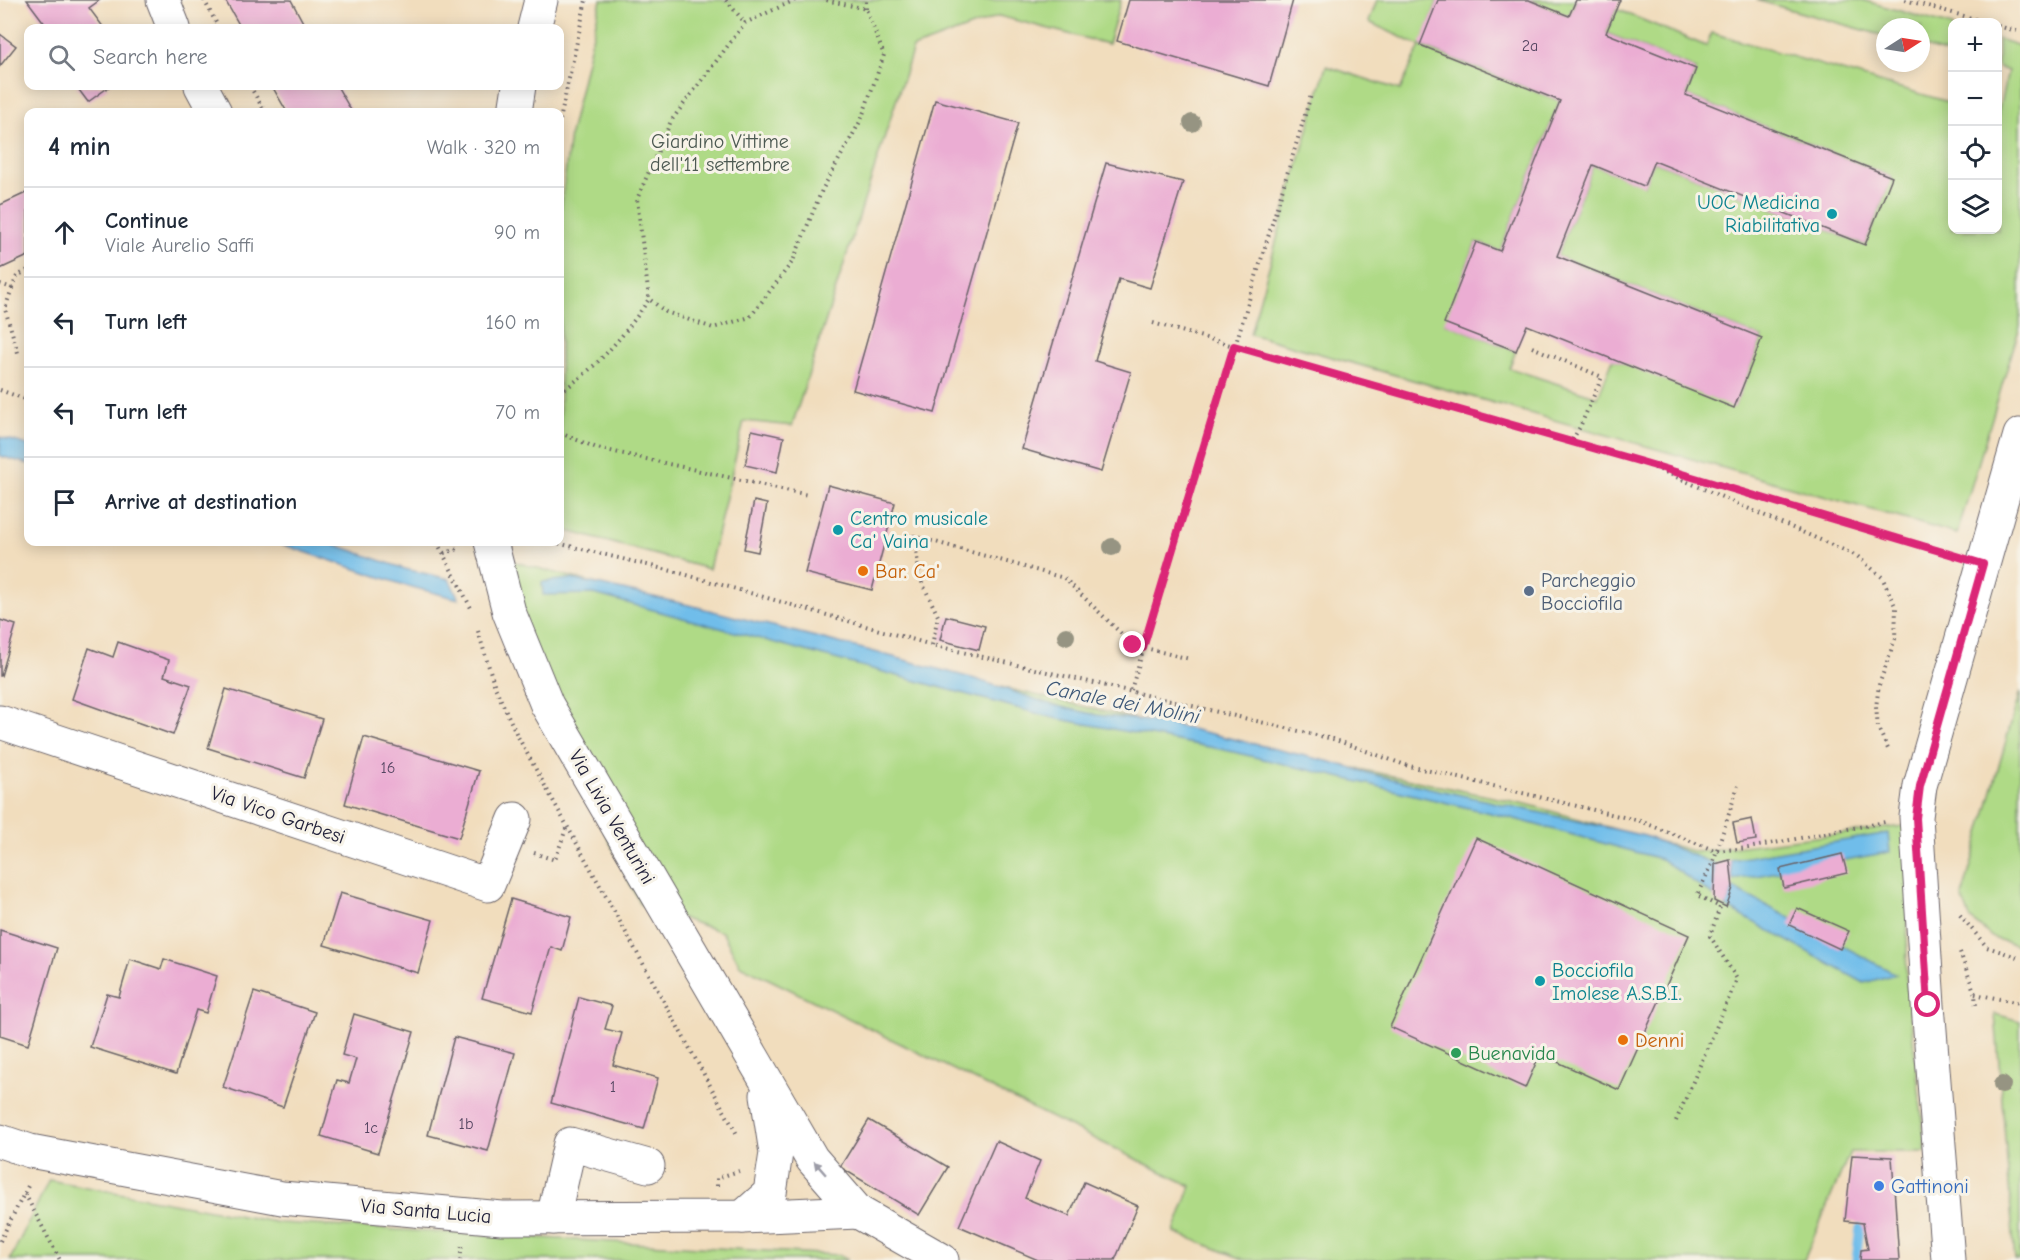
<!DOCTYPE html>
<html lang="en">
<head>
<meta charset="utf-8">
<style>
	:root { --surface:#fff; --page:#f6f6f7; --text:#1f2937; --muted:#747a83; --line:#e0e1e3 }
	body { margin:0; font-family:"Comic Neue",sans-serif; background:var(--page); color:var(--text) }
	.controls { position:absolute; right:18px; top:18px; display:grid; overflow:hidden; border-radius:12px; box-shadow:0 3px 15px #0003 }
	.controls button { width:54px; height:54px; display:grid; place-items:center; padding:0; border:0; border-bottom:2px solid var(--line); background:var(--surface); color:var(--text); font:30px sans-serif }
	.compass { position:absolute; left:1876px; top:18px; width:54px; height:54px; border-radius:50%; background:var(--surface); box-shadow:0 3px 15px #0003; rotate:78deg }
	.stop { position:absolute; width:18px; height:18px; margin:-14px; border:4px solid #db2777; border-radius:50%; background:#fff }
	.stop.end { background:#db2777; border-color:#fff; box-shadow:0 2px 6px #0008 }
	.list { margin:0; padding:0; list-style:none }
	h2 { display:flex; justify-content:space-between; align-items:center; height:78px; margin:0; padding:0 24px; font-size:26px }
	h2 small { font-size:20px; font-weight:400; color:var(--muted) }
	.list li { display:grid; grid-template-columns:39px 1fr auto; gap:18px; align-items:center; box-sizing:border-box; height:90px; padding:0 24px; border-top:2px solid var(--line) }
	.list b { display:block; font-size:22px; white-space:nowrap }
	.list p { margin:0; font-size:20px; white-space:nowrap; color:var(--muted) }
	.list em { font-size:20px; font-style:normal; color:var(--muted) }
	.icon { flex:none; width:33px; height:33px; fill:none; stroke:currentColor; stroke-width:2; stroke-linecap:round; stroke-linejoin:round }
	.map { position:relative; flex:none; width:2020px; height:1260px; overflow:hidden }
	.search { position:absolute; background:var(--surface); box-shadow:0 3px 15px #0003; left:24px; top:24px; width:540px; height:66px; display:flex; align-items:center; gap:15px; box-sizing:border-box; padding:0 21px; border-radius:12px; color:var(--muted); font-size:22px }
	.panel { position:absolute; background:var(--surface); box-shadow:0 3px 15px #0003; left:24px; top:108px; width:540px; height:438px; border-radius:12px }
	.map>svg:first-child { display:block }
</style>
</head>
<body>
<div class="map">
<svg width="2020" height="1260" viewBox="0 0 2020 1260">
	<rect width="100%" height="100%" fill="#f7f3e8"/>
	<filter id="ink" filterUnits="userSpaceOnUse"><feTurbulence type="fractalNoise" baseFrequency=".0167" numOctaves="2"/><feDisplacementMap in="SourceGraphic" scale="12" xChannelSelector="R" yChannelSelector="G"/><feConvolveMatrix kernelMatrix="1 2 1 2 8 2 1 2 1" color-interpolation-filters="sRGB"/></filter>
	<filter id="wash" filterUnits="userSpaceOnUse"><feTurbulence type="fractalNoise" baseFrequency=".008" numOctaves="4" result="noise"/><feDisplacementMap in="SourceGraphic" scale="24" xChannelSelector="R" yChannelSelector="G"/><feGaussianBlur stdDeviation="1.35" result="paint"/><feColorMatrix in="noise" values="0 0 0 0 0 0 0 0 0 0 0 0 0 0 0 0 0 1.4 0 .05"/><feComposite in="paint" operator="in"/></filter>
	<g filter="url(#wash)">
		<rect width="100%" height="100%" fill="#f1ddbd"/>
		<g fill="#afda86" stroke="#687e60" stroke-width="1.5">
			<polygon points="601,0 1121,0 1108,44 999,16 913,48 792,426 744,421 709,569 560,529 560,217 570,134"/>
			<polygon points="1377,0 1438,0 1421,46 1560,101 1500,251 1476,242 1445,323 1516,351 1509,368 1598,397 1613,359 1734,407 1762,338 1557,256 1593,165 1644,185 1654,161 1865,245 1892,177 1686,95 1696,69 1606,33 1616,9 1706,46 1712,33 1952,103 1952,230 1998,230 1998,112 2008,71 1998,67 1998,39 2020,46 2020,326 1957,534 1250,334 1326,66 1400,90 1420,46 1369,22"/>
			<polygon points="1529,0 1576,0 1569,16"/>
			<polygon points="1756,0 1862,0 1952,26 1952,55 1921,46 1921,27 1885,27 1885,36"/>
			<polygon points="489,555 829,646 1244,745 1526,804 1696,852 1911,825 1906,977 1926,1152 1850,1152 1804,1260 1245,1260 1174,1232 1191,1186 740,965 722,932 640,904 501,621"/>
			<polygon points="2020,691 2020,946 1993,938 1970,918 1962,897"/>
			<polygon points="1995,1014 2020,1021 2020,1260 2015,1260"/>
			<polygon points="49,1180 280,1223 838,1255 848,1260 10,1260"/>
		</g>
		<g fill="#70bdea" stroke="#497092" stroke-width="1.5">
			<polygon points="0,437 28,445 28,464 0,456"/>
			<polygon points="275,542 328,542 405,569 449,579 459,599 404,585"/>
			<polygon points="570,579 597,584 693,606 871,651 975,679 1053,705 1097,715 1165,723 1331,762 1368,773 1434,789 1645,836 1715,864 1714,896 1661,859 1511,818 1225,750 1054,718 594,594 543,595 542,582"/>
			<polygon points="1888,833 1890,852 1733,880 1730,860"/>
			<polygon points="1733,888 1896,974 1864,983 1726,907"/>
		</g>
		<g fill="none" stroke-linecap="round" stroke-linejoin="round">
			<polyline stroke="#70bdea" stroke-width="9" points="1856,1260 1860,1228"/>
		</g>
		<g id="blocks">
			<g fill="#ebadd3">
				<polygon points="27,0 100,0 89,8 104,28 48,28"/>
				<polygon points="225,0 291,0 306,28 241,28"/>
				<polygon points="1129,0 1293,0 1269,86 1117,41"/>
				<polygon points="1438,0 1529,0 1569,16 1576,0 1620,0 1606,33 1696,69 1686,95 1892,177 1865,245 1654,161 1644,186 1593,165 1557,256 1762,338 1734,408 1527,325 1516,351 1444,323 1476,242 1500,251 1560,101 1420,45"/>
				<polygon points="0,34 16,46 0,66"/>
				<polygon points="76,86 110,86 88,102"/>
				<polygon points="272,86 337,86 352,112 287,112"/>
				<polygon points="935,100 1018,123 935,413 853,390"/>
				<polygon points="1106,163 1183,182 1150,288 1119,279 1095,361 1131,372 1101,472 1022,449"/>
				<polygon points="28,192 28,256 0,269 0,205"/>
				<polygon points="752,430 784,437 777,472 745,465"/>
				<polygon points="828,485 895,503 872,590 805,573"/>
				<polygon points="754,501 767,504 758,552 744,549"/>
				<polygon points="946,616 985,626 979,650 940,640"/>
				<polygon points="0,620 16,625 1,676 0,676"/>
				<polygon points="118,642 169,660 164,676 191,685 173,735 72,699 89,648 113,657"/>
				<polygon points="226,689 322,719 304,778 208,748"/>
				<polygon points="364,737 479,771 459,838 345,804"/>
				<polygon points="1752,819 1756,840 1737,843 1733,823"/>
				<polygon points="1476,838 1689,935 1619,1090 1540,1054 1525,1088 1390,1027"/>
				<polygon points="1842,854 1847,873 1784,888 1780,869"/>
				<polygon points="1730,860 1733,888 1726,907 1714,901 1715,864"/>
				<polygon points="340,893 433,920 418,973 324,945"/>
				<polygon points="511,899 571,917 562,951 551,947 532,1012 482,998"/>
				<polygon points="1797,908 1849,931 1840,949 1789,925"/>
				<polygon points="0,930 57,948 28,1045 0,1036"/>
				<polygon points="130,959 161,969 164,959 217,976 206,1013 196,1010 176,1074 90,1047 107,994 119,997"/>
				<polygon points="254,992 315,1012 283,1107 223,1087"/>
				<polygon points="579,997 612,1006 605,1029 622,1033 613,1065 658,1078 644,1129 551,1103"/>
				<polygon points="354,1014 414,1032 378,1153 321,1136 337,1080 349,1083 356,1059 342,1055"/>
				<polygon points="454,1037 515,1053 488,1151 428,1135"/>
				<polygon points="869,1120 948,1167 919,1215 840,1167"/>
				<polygon points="996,1141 1040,1161 1025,1198 1069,1216 1084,1182 1138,1206 1115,1260 1038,1260 959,1226"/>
				<polygon points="1852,1155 1892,1157 1899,1260 1860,1260 1861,1250 1868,1249 1863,1223 1845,1221"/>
			</g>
		</g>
	</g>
	<g filter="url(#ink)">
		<use href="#blocks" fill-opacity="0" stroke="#6a6368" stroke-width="1.5"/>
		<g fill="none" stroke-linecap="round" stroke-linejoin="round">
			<g stroke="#6a6368" stroke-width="35">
				<g id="minor">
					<polyline points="163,0 174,28"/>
					<polyline points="534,28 541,0"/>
					<polyline points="201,86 215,112"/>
					<polyline points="515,112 519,86"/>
					<polyline points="491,542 509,612 547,705 812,1159 858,1212 942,1260"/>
					<polyline points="0,722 488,885 515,819"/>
					<polyline points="0,1141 30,1151 282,1198 502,1218 743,1217 858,1212"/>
					<polyline points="743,1217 770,1193 776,1153 767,1095"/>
					<polyline points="553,1218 570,1144 648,1166"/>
					<polyline points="1948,1260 1928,1005 1916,817 1920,786 2020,435"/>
				</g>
			</g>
			<g stroke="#6a6368" stroke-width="4" stroke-dasharray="1.5 4.5" stroke-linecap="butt">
				<polyline points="204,0 219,28"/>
				<polyline points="726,0 745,23"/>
				<polyline points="795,0 745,23 671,121 637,199 649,299 666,312 713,328 750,317 793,261 822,190 861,120 884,55 866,9 826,0"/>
				<polyline points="1905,0 1986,22"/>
				<polyline points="866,9 866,0"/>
				<polyline points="1998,26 2020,32"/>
				<polyline points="250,86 265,112"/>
				<polyline points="560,120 586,0"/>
				<polyline points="0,284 12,288 17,276 28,270"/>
				<polyline points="12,288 5,309 19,356"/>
				<polyline points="1153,323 1642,462 1857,556 1882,577 1896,608 1895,639 1879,685 1876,707 1878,728 1889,751"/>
				<polyline points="1532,347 1602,377 1580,427 1571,442"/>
				<polyline points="0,390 28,400"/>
				<path d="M560,392C596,369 625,335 649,299"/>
				<polyline points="560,433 597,448 808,495"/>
				<polyline points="1660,468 1952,554"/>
				<polyline points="437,542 472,610"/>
				<polyline points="553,542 680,573 932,645 1333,739 1405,765 1640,821 1716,851 1748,848 1885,822"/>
				<polyline points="444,553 459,549"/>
				<polyline points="478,631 495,687 517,735 738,1136"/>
				<polyline points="932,645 938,616 920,578 914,536 1064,578 1133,645 1190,659"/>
				<polyline points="1131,690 1311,95"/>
				<polyline points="534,853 555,860 567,826"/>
				<polyline points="1960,915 1987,947 2020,958"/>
				<polyline points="1960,952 1975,994 1976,1006"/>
				<polyline points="1975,994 2020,1003"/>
				<polyline points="1676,1121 1737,979 1710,936 1720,907 1697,895 1713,862 1738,786"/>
				<polyline points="717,1186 717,1178 739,1171"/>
				<polyline points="25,1194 60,1260"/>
				<polyline points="0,1241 29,1184"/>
				<polyline points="460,1260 462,1246"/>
			</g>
			<use href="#minor" stroke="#fff" stroke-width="33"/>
		</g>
		<g fill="#969482">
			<circle cx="1192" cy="123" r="9"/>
			<circle cx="1112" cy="547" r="9"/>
			<circle cx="1066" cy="636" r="9"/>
			<circle cx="2002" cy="1085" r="9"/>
		</g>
		<defs><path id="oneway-solid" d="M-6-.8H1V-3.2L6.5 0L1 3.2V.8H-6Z" transform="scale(1.5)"/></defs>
		<use fill="#9c9ca7" href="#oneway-solid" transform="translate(820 1168) rotate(-131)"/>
	</g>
	<g fill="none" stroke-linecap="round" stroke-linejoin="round" filter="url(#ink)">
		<polyline stroke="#db2777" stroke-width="8" points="1133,645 1143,648 1234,346 1642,462 1983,564 1920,786 1916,818 1928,1005"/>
	</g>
	<g fill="#0f9aa8" stroke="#f7f3e8" stroke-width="2">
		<circle cx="1832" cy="214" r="6"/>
		<circle cx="838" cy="530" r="6"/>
		<circle cx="1540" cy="981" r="6"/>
	</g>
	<g fill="#e8710a" stroke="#f7f3e8" stroke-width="2">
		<circle cx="863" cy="571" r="6"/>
		<circle cx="1623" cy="1040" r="6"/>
	</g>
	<circle fill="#5c6f8a" stroke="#f7f3e8" stroke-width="2" cx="1529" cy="591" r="6"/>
	<circle fill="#2e9e5b" stroke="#f7f3e8" stroke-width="2" cx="1456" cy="1053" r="6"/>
	<circle fill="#3f7fe0" stroke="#f7f3e8" stroke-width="2" cx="1879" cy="1186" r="6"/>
	<g text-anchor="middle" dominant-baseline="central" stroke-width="6" stroke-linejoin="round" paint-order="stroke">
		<g font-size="16" fill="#544561">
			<text x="1530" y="46">2a</text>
			<text x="388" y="768">16</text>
			<text x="613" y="1087">1</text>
			<text x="466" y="1124">1b</text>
			<text x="371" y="1128">1c</text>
		</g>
		<g font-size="20" fill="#4c5952" stroke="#f7f3e8">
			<text x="720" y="141">Giardino Vittime<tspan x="720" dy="23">dell'11 settembre</tspan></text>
		</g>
		<g font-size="20" fill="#0d838f" stroke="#f7f3e8" text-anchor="start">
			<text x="1820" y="202" text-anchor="end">UOC Medicina<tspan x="1820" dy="23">Riabilitativa</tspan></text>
			<text x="850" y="518">Centro musicale<tspan x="850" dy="23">Ca' Vaina</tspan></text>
			<text x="1552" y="970">Bocciofila<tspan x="1552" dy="23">Imolese A.S.B.I.</tspan></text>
		</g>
		<g font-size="20" fill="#c56008" stroke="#f7f3e8" text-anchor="start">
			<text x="875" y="571">Bar. Ca'</text>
			<text x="1635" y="1040">Denni</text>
		</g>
		<g font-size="20" fill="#4e5e75" stroke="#f7f3e8" text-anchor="start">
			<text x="1541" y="580">Parcheggio<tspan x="1541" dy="23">Bocciofila</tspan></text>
		</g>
		<g font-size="20" fill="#22223b" stroke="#f7f3e8">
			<text transform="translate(278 815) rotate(19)">Via Vico Garbesi</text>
			<text transform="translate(612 817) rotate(60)">Via Livia Venturini</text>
			<text transform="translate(426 1211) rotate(5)">Via Santa Lucia</text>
		</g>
		<g font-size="20" fill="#27864d" stroke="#f7f3e8" text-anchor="start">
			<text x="1468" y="1053">Buenavida</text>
		</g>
		<g font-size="20" fill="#366cbe" stroke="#f7f3e8" text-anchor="start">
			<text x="1891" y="1186">Gattinoni</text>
		</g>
		<g font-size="21" font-style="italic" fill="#3d5878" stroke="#f7f3e8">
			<text transform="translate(1123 702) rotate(11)">Canale dei Molini</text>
		</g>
	</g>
</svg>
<div class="controls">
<button>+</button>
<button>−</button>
<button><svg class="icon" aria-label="locate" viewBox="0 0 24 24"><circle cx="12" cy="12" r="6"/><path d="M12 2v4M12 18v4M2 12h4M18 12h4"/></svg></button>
<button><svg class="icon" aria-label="layers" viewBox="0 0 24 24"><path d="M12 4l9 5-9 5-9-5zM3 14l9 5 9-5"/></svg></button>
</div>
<svg class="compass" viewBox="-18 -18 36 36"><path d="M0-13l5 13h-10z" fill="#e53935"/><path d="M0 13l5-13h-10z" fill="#747a83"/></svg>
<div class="stop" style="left:1928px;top:1005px"></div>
<div class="stop end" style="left:1133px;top:645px"></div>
<div class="search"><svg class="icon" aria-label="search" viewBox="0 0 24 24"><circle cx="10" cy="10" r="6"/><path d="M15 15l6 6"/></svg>Search here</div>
<section class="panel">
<h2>4 min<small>Walk · 320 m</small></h2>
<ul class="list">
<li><svg class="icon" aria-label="ahead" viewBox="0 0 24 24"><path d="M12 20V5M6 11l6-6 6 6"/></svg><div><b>Continue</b><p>Viale Aurelio Saffi</p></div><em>90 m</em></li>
<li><svg class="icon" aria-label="left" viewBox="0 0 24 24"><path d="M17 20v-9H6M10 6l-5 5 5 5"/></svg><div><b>Turn left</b></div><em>160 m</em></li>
<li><svg class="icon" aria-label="left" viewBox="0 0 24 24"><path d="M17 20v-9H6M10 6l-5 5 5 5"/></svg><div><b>Turn left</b></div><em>70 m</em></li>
<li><svg class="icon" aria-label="arrive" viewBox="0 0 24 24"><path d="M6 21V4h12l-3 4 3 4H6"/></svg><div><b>Arrive at destination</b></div></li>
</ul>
</section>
</div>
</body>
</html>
